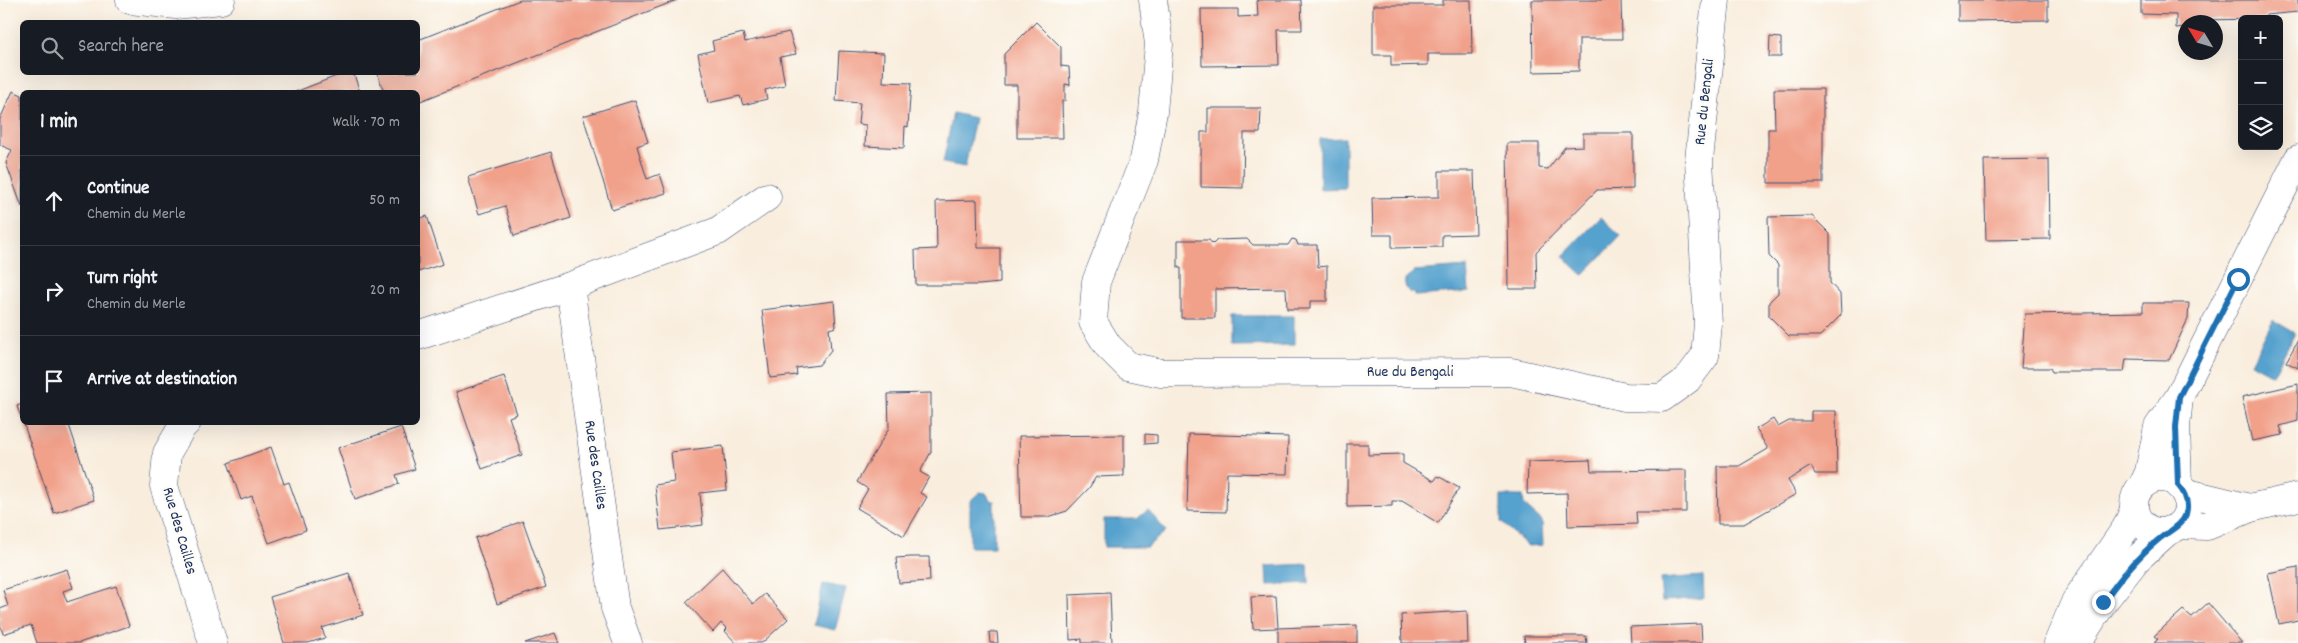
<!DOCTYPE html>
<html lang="en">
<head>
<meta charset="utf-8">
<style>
	:root { --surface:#171b24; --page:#242831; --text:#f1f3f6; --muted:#9ea1a6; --line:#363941 }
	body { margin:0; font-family:Dekko,sans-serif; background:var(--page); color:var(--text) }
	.controls { position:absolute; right:15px; top:15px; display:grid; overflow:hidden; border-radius:8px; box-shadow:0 5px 20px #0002 }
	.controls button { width:45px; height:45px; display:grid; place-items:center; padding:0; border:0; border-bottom:1px solid var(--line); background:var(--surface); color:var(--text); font:25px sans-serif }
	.compass { position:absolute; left:2178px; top:15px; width:45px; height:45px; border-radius:50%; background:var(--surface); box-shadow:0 5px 20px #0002; rotate:308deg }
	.stop { position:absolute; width:15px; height:15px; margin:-11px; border:4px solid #1f6fb2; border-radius:50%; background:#fff }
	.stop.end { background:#1f6fb2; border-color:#fff; box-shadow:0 1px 5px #0008 }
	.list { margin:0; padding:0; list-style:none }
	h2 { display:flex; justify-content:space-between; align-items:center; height:65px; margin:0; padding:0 20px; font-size:21px }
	h2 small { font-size:16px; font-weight:400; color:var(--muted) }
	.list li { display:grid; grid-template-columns:32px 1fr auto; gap:15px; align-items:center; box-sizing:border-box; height:90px; padding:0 20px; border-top:1px solid var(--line) }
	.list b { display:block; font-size:19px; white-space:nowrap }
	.list p { margin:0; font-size:16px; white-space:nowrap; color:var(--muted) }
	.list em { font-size:16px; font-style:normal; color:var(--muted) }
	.icon { flex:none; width:28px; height:28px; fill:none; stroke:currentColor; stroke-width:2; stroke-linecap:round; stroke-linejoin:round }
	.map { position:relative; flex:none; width:2298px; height:643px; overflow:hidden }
	.search { position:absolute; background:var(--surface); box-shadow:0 5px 20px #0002; left:20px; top:20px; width:400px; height:55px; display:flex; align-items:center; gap:12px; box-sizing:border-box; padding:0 18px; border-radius:8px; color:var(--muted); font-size:19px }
	.panel { position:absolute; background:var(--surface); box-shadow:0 5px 20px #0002; left:20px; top:90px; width:400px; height:335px; border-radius:8px }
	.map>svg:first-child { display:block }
</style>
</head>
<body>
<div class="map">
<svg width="2298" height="643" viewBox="0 0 2298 643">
	<rect width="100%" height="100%" fill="#fdfcf7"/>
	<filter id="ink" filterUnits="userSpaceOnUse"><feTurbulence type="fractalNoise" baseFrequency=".02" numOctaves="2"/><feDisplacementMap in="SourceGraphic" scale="10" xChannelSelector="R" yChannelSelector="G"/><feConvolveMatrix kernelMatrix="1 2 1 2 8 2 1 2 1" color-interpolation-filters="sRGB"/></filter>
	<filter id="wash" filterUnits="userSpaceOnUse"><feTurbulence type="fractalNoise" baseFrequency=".0096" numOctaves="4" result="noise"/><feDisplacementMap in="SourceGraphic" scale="20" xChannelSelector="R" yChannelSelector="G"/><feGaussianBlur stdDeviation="1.12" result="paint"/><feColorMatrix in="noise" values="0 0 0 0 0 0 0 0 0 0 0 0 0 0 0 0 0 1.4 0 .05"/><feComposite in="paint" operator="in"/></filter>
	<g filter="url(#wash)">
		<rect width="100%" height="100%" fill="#f9eede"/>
		<g fill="#56a2ce" stroke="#386896">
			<polygon points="953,113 975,118 965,167 943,163"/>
			<polygon points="1345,138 1345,188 1320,189 1320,139"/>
			<polygon points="1601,217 1621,236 1583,275 1563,256"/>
			<path d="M1467,267L1469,292L1415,296V293C1407,293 1404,287 1405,279L1414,273V271Z"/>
			<polygon points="1232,316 1294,316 1294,345 1232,346"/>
			<polygon points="2273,320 2295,333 2273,375 2251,363"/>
			<polygon points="980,492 986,493 991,501 994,501 994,547 970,547 970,501"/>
			<polygon points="1501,496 1523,496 1524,505 1542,521 1543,545 1528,546 1501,522"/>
			<polygon points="1148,510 1166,531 1147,547 1104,547 1104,519 1137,519"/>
			<polygon points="1308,564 1309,583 1268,585 1267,566"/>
			<polygon points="1703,576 1704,598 1662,601 1660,579"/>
			<polygon points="823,584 846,588 835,630 814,625"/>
		</g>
		<g id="blocks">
			<g fill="#f1a08a">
				<polygon points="520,0 677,0 418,102 418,92 384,92 377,72 418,72 418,40"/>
				<polygon points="1257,0 1301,0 1302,30 1278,30 1279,65 1202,66 1201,9 1238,9 1238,17 1258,16"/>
				<polygon points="1443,0 1471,0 1472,54 1428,54 1428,65 1391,66 1391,55 1373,55 1373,5 1443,5"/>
				<polygon points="1532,0 1621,0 1622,39 1579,39 1579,71 1533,72"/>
				<polygon points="1958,0 2048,0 2048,20 1958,21"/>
				<polygon points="2141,0 2298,0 2298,12 2266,15 2266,19 2195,20 2195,22 2186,22 2186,27 2176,28 2176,15 2141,14"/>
				<polygon points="1036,22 1061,47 1061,66 1069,67 1070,85 1065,84 1065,101 1062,101 1063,138 1017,138 1017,85 1004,85 1004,54"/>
				<polygon points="789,32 796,54 780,57 785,85 765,90 767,99 743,105 740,96 708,103 698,54 714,50 712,41 743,33 745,42"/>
				<polygon points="1770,37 1781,38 1781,57 1769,57"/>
				<polygon points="839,51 884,53 883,82 911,83 908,127 905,126 904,148 865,146 866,125 858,124 860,103 836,101"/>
				<polygon points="347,72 353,72 360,92 295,92"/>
				<polygon points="1774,89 1823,89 1823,183 1768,183 1768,129 1775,129"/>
				<polygon points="13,91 22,95 22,207 6,163 12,150 0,145 0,119"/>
				<polygon points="635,100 648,142 637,146 647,179 660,174 666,193 612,210 583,116"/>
				<polygon points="1208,108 1261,108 1260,133 1244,133 1243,188 1201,187 1201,132 1208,132"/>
				<polygon points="1583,133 1633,133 1633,189 1597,190 1536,252 1537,289 1509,289 1507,143 1539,143 1539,168 1548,169 1565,147 1583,146"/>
				<polygon points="551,152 571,218 514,236 505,206 479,214 468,177"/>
				<polygon points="2049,159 2050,239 1986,240 1984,160"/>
				<polygon points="1439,171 1474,171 1476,234 1442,235 1442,247 1392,248 1392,235 1373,235 1372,198 1439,197"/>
				<polygon points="977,200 978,248 1000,248 1000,283 979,285 916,285 915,250 937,249 936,201"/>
				<polygon points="427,216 443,264 418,272 418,219"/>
				<polygon points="1812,216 1830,234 1830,283 1840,294 1841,315 1820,336 1789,336 1769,316 1769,302 1778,293 1778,265 1769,256 1768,217"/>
				<polygon points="1247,239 1253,245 1288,245 1292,239 1296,240 1298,245 1317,245 1318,267 1327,266 1327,301 1310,301 1310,309 1287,309 1286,288 1215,289 1215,318 1181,318 1181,268 1178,268 1178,240 1209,240 1213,244 1217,240"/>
				<polygon points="834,301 836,327 829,329 831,350 819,365 796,368 797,375 770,378 762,310"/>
				<polygon points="2143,303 2189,303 2188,319 2169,360 2126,359 2124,372 2052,372 2050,368 2021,368 2025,314 2143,312"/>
				<polygon points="2298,340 2298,368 2286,362"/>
				<polygon points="504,376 517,414 509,417 522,455 482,469 456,392"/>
				<polygon points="2298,384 2298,421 2280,426 2283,435 2252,441 2242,397"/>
				<polygon points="931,393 931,452 920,472 929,477 920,493 927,497 904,536 857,508 868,489 857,482 889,428 888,394"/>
				<polygon points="22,404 22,420 17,406"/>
				<polygon points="1811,411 1836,411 1837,474 1815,474 1811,466 1788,480 1796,494 1744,524 1718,524 1717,466 1739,466 1768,449 1756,429 1773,419 1778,427 1789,421 1811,421"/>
				<polygon points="23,422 68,422 94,500 54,513"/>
				<polygon points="401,427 415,469 396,475 399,484 355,499 338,448"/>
				<polygon points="1145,434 1157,435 1157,443 1145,444"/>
				<polygon points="1189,434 1288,437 1287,474 1227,473 1226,512 1187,511"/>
				<polygon points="1124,435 1124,476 1096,477 1089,488 1067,511 1048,517 1021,517 1019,436"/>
				<polygon points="1347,444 1368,444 1368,455 1403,454 1403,463 1434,481 1438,476 1459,488 1438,523 1402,501 1392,501 1392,506 1347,507"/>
				<polygon points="723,446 727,490 700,493 703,525 660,530 655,485 674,482 671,452"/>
				<polygon points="271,447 284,484 289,482 306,530 269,543 252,496 241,500 228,463"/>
				<polygon points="1590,460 1591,471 1686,470 1686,512 1636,512 1637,524 1568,526 1567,493 1527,494 1528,462"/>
				<polygon points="523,521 546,587 497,604 475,538"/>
				<polygon points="911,557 929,557 930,581 899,583 896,558"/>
				<polygon points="2298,567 2298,620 2279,624 2268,573"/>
				<polygon points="722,568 753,604 765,594 788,619 762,643 736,643 725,631 727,629 721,623 713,632 686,602"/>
				<polygon points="67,569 73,588 63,591 67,602 116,586 129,626 79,643 37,643 31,625 3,634 0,624 0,609 8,606 3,590"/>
				<polygon points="349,573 363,615 322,628 325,638 308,643 284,643 270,597"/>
				<polygon points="1110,593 1112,643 1082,643 1082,639 1070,640 1069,595"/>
				<polygon points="1276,596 1278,628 1253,629 1251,597"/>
				<polygon points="2208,603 2242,643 2154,643 2158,639 2154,636 2183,610 2192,617"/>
				<polygon points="1467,611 1468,643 1402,643 1401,615"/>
				<polygon points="1701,624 1702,643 1631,643 1630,627"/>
				<polygon points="1357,625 1357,643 1278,643 1278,628"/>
				<polygon points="989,632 997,632 998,643 990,643"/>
				<polygon points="555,633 559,643 525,643"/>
				<polygon points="1524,636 1586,636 1587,643 1525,643"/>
			</g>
		</g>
	</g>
	<g filter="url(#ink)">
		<use href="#blocks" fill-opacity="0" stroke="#3c4c71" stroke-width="1"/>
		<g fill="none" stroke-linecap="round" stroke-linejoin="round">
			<g stroke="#3c4c71" stroke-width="29">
				<g id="street">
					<polyline points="130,0 176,5 221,0"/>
					<polyline points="1153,0 1159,44 1153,112 1144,160 1096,282 1093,322 1108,346 1128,366 1161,373 1511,372 1625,397 1662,398 1687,380 1705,356 1708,324 1699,160 1716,0"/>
					<polyline points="570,286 615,608 628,643"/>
					<polyline points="418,336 570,286 718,231 767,197"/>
					<polyline points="187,422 182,427 167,453 164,486 213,643"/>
					<polyline points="2184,492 2250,508"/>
					<polyline points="2179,525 2207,526 2250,508 2298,497"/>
				</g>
			</g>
			<g stroke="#3c4c71" stroke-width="29">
				<g id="secondary">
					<circle cx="2161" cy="505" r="27"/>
					<polyline points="2143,485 2149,472 2158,427 2179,397 2298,159"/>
					<polyline points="2178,485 2176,427 2179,397"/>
					<polyline points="2058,643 2076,600 2126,528 2134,510"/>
					<polyline points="2077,643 2103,602 2136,560 2169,530"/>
				</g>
			</g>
			<use href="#street" stroke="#fff" stroke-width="28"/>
			<use href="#secondary" stroke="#fff" stroke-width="28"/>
		</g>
	</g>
	<g fill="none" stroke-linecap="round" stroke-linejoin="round" filter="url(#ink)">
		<path stroke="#1f6fb2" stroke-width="6" d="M2103,602C2120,579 2136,558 2158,540C2167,532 2182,526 2186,514C2189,503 2185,493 2178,485L2176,427L2179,397L2238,279"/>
	</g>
	<g text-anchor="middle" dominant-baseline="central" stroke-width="5" stroke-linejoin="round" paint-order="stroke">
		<g font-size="16" fill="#1b2f5e" stroke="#fdfcf7">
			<text transform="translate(1705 102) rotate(-84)">Rue du Bengali</text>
			<text x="1410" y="372">Rue du Bengali</text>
			<text transform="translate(595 465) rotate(82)">Rue des Cailles</text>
			<text transform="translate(179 531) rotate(74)">Rue des Cailles</text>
		</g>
	</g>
</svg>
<div class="controls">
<button>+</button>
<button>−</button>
<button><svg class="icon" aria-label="layers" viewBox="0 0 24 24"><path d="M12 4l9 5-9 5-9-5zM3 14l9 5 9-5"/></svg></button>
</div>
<svg class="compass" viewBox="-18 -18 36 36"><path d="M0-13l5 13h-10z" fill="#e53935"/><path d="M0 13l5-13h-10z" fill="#9ea1a6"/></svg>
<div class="stop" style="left:2238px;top:279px"></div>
<div class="stop end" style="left:2103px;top:602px"></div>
<div class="search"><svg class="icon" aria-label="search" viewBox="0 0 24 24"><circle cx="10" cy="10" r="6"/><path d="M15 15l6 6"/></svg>Search here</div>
<section class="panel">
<h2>1 min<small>Walk · 70 m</small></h2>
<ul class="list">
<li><svg class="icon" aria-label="ahead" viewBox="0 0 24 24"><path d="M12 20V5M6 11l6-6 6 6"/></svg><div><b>Continue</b><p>Chemin du Merle</p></div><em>50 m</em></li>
<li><svg class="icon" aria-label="right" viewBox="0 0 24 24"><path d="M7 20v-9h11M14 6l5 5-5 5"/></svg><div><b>Turn right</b><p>Chemin du Merle</p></div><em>20 m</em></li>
<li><svg class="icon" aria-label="arrive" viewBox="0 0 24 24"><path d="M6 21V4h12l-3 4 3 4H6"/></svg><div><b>Arrive at destination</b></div></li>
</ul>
</section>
</div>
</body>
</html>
